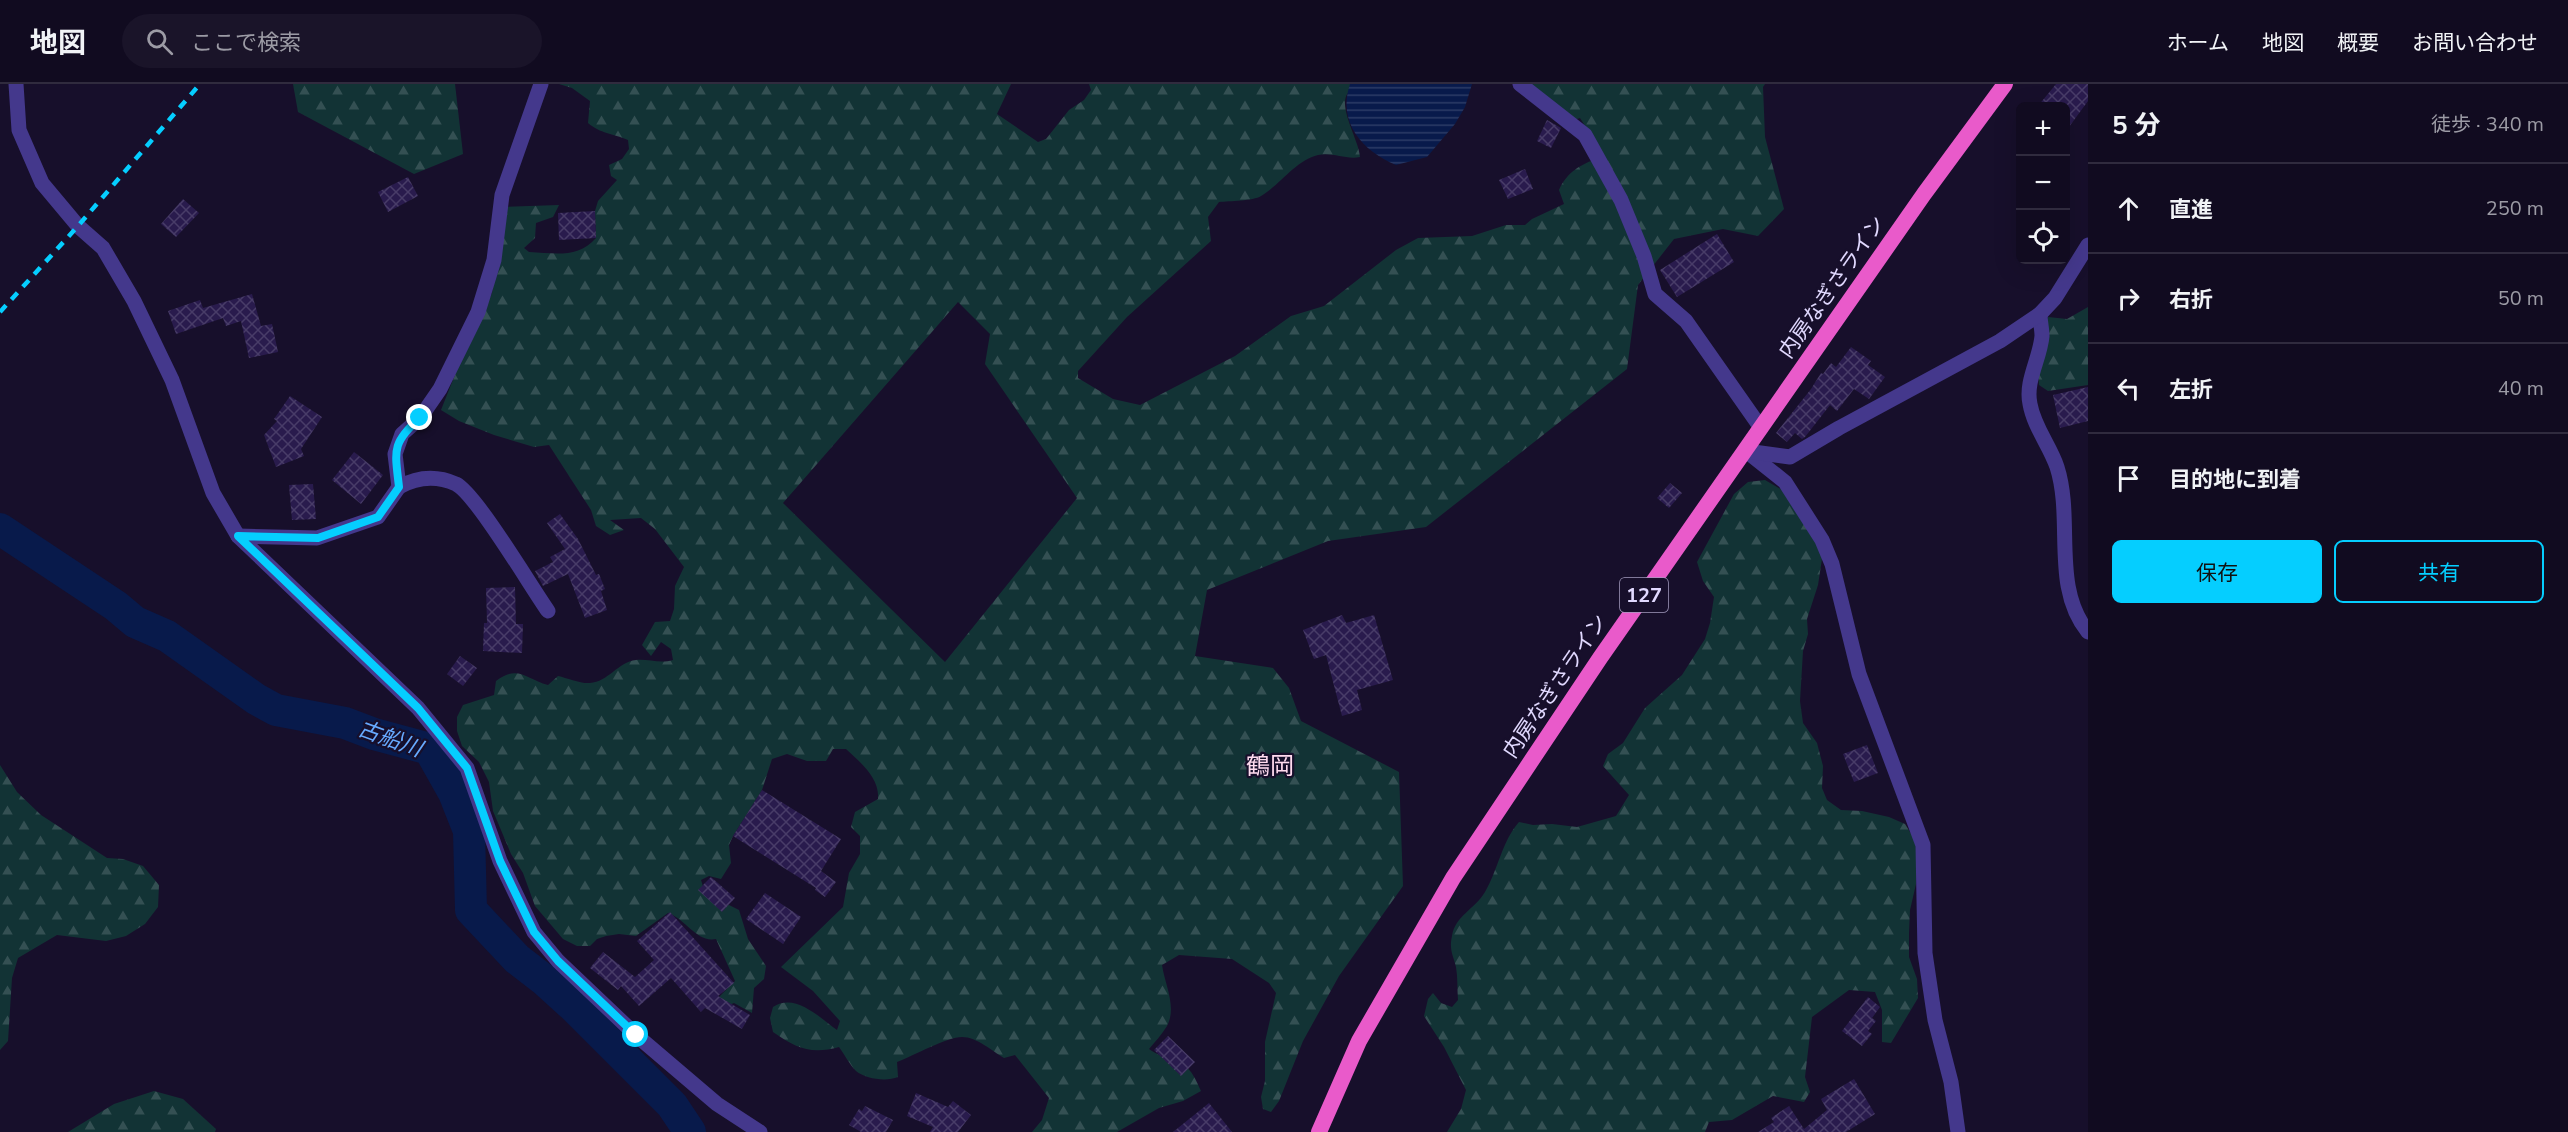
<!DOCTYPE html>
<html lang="ja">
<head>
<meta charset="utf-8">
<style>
	:root { --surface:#110b20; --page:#1a1429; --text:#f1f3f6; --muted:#9c9ba5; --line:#302b3e; --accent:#05ceff }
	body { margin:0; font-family:"Nunito Sans","Noto Sans JP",sans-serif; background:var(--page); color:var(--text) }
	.controls { position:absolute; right:18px; top:18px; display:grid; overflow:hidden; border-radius:9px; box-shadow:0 6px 24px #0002 }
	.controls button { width:54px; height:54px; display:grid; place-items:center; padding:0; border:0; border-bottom:2px solid var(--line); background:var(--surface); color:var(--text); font:30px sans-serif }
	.stop { position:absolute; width:18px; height:18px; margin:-14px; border:4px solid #05ceff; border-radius:50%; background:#fff }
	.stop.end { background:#05ceff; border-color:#fff; box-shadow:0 2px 6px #0008 }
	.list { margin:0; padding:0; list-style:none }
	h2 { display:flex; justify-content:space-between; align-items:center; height:78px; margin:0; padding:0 24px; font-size:26px }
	h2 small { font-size:20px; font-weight:400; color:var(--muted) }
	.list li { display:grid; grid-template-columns:39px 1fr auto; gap:18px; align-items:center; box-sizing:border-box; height:90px; padding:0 24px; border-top:2px solid var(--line) }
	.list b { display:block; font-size:22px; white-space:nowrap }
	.list em { font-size:20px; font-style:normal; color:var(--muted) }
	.actions { display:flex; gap:12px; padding:18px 24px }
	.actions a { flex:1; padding:14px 0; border:2px solid var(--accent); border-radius:9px; text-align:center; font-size:21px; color:var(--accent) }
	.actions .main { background:var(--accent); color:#111 }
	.icon { flex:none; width:33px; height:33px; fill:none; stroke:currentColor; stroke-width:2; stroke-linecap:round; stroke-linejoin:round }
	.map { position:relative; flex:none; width:2088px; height:1048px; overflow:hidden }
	header { display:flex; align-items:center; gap:36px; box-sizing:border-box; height:84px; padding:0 30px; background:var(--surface); border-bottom:2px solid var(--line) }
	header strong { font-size:28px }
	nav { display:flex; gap:33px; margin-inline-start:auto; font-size:21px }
	.search { width:420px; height:54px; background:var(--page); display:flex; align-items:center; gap:15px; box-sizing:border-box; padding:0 21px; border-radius:33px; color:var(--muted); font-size:22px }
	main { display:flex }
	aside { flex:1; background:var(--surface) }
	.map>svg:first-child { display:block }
</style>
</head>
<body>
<header>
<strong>地図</strong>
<div class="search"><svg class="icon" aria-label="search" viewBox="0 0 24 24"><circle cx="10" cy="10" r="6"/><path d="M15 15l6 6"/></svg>ここで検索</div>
<nav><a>ホーム</a><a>地図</a><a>概要</a><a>お問い合わせ</a></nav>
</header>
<main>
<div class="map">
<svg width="2088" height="1048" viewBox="0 0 2088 1048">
	<defs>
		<pattern id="forest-firs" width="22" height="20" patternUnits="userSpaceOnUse" patternTransform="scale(1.5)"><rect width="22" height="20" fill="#123335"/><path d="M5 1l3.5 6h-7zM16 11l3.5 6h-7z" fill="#345053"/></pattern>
		<pattern id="water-rules" width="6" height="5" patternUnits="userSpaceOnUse" patternTransform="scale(1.5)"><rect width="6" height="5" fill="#081a4b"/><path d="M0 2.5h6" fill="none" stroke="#2c3b66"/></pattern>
		<pattern id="building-cross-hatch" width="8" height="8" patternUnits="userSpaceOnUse" patternTransform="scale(1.5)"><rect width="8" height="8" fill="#291b4d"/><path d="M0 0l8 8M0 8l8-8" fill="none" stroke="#483c68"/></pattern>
	</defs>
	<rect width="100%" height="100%" fill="#170f2b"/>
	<g fill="url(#forest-firs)" fill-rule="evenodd">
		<polygon points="293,0 455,0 463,70 414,90 298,28"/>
		<path d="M559,0H1011L997,30L1038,58L1046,55L1069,26L1084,16L1091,6L1089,0H1360C1356,3 1351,5 1348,9C1337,22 1359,56 1360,73C1346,76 1333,68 1318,71C1296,76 1280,101 1261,112C1253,117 1229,117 1219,118L1208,133L1211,157L1127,233L1078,287V294L1113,315L1140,321L1235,272L1291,232L1324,222L1396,166L1418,154L1472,152L1506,141H1525L1532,135L1564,120L1559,106C1567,88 1580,81 1598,74L1589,48L1580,34L1571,37L1526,0H1765L1763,3L1765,53L1784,125L1758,152L1723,145L1674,155L1638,201L1627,285L1426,443L1328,457L1207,506L1195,572L1273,584L1289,604L1301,637L1399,688L1403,802L1339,892L1303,957L1279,1017L1271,1028L1263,1025L1261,1013L1265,997V958L1276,909L1269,899L1232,875L1179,871L1162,881C1165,901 1177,923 1167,942C1162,950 1155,958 1149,965C1177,984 1185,968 1201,1007L1183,1017L1159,1024L1117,1048H1032L1042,1036L1049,1014L1015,971L1004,974C992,967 977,953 962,953C947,953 913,972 897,978L898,993C886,998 866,995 856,987C850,981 844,970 839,963C811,971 796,964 773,948L770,934L773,923C795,908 820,934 837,946L840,937L813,907L781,883L843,823L849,789L860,770V752L851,743L855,728L878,715C880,694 860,678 846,665H833L826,677H807L787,670L772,675L762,706L733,752L729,761L731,779L721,795L709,792L701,796L705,809L739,826L748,855L766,882L764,895L754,904L752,929L734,919L724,923L710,922L735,897L716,855C697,859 687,836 668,829L636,852L619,850L606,852L597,855L590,862H577L563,855L535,822L523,789L511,770L493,727L489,698L479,678L462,662L457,647V633L463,621L494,611L496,597C518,580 526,595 548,601L558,592C567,594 581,600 590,599C608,598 618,578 636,576C649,575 660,580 673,576L671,565L661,558L651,572L642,561L655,538L670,537L674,525L675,502L684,483L655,445L641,434L610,436L624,446L610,451L596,442L591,426L549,361L534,363L494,351L459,337L441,326L466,263L492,209L504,123L559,121L553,133L536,139L535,154L524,164L529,168C554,169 578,175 596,154L595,127L598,117L617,96L611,92L609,81L622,75L629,65L628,56C612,49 601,50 588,39L590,17L572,4ZM958,218L990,250L985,280L1077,414L945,578L783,419Z"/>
		<polygon points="2088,223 2088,301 2048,307 2039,301 2038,288 2048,233 2067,235"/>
		<path d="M1765,396L1784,407L1823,468L1818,501L1807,535L1808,550L1803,567L1800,617L1803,639L1817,659L1823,682L1822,704L1827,716L1841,726L1862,727L1889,733L1905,740L1918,761L1916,800L1910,826L1909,849V873L1917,895L1918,914L1891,959L1882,958V926L1875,908L1849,906L1812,933L1805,993L1810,1008L1804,1018L1773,1012L1732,1036L1709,1038L1705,1048H1447L1461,1025L1466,1006L1444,963L1424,932L1428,915L1433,909L1441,919L1452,923L1458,916C1457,905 1458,894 1456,883C1453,871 1449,866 1452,852C1455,832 1475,825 1485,808C1498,786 1502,757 1519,738L1533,741L1552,740L1577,743L1616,732L1629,711L1603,682L1608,670L1623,659L1645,624L1682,591L1705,555L1710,539L1714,513L1703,497L1697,478L1734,410L1748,398Z"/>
		<polygon points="0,681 17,708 41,731 107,774 123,775 143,782 159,801 158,823 145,840 126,852 106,857 57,851 18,874 12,894 8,957 0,966"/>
		<polygon points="154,1007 183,1015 216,1045 215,1048 68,1048 114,1020"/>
	</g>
	<path fill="url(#water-rules)" d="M1350,0H1472L1465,23L1455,40L1427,73L1396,81C1362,67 1337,38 1350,0Z"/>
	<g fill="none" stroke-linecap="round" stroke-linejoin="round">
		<polyline stroke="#081a4b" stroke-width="32" points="0,445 116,522 135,538 167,552 256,615 276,626 345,639 374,650 426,664 431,668 454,709 469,747 471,826 517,875 543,895 574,923 672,1021 690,1048"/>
	</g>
	<g fill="url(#building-cross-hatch)">
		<polygon points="2056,0 2088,0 2088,17 2066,47 2066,22 2038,22"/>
		<polygon points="1547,36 1561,44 1551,64 1537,57"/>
		<polygon points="1525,85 1533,105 1508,115 1499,96"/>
		<polygon points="408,93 418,112 388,128 378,108"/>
		<polygon points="183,115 199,129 176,153 161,140"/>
		<polygon points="595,127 596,154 559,156 558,129"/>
		<polygon points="1717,150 1734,178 1677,213 1660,186"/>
		<polygon points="252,210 261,242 272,240 278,268 249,274 241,237 226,242 223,234 176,250 168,227 200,216 203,224"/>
		<polygon points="1851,263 1871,277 1868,281 1885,293 1869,315 1854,305 1837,327 1830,321 1805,353 1802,355 1795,349 1787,358 1776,349 1811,305 1821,289 1823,290 1831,279 1836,283"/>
		<polygon points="2088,303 2088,337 2060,344 2053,311"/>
		<polygon points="290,312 322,333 301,365 304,372 276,383 264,351 277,337 274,335"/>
		<polygon points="354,368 383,391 361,420 332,396"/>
		<polygon points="1670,399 1682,409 1669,424 1657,414"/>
		<polygon points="313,400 316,435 292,436 289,401"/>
		<polygon points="560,430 578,455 596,491 599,490 605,505 601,507 607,526 585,534 568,490 543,502 535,487 553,478 550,473 565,465 547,439"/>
		<polygon points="515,503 516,540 523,540 522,569 483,567 484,539 487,539 486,504"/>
		<polygon points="1342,531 1346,539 1374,531 1393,596 1357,606 1362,626 1342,632 1326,571 1314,575 1303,546"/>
		<polygon points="460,572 477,584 463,602 447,590"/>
		<polygon points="1867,661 1878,689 1854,698 1843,670"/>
		<polygon points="762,706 841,755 821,787 836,798 825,813 815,806 816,804 733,752"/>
		<polygon points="711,793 735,814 722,828 698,806"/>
		<polygon points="765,809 801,833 783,860 746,835"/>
		<polygon points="670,828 734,899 718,912 750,931 742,945 705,924 701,928 671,894 639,922 621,902 618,906 590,884 603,868 635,893 654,876 637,857"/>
		<polygon points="1868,913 1880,923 1872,934 1876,937 1868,947 1872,950 1862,962 1842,947"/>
		<polygon points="1168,952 1195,978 1181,992 1154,966"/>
		<polygon points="1854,995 1875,1030 1846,1048 1758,1048 1774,1038 1771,1034 1789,1022 1804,1045 1827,1026 1821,1015"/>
		<polygon points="916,1009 948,1023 953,1017 971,1031 958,1048 930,1048 933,1043 907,1032"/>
		<polygon points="1209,1019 1232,1048 1173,1048"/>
		<polygon points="865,1022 893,1036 886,1048 861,1048 849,1041 859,1025 862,1027"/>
	</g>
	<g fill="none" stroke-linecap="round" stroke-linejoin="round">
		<g stroke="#44388c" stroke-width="15">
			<polyline points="1520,0 1585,51 1621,116 1644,172 1655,210 1686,237 1761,344"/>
			<path d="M2040,230C2040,237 2042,245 2042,252C2040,275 2025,297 2030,320C2034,343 2050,362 2057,383C2074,436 2051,503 2088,548"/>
			<polyline points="1746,367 1785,398 1822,456 1832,480 1859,590 1923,761 1925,869 1935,936 1951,998 1958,1048"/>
			<polyline points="1746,367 1790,373 1839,344 2000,257 2040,230 2055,214 2088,161"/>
			<path d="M399,403C417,393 436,391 456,400C476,410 531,503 548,527"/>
			<polyline points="238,452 317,454 378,433 399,403 395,370 402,350 420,334 440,305 478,228 494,176 502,111 541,0"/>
		</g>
		<polyline stroke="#44388c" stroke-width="15" points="16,0 19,46 42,99 78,142 103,164 134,217 172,296 213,409 238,452 418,624 467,684 500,777 534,848 558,877 636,951 717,1020 760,1048"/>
		<polyline stroke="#e95aca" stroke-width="16" points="1319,1048 1359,957 1453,794 1600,574 1924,110 2005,0"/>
		<polyline stroke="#05ceff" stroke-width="4.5" stroke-dasharray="9 8" stroke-linecap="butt" points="0,228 78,142 200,0"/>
	</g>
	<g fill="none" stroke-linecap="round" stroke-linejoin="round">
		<path stroke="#05ceff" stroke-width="8" d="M420,334C391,359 395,367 399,403L378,433L318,454L238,452L418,624L467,684L500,777L534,848L558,877L636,951"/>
	</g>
	<g text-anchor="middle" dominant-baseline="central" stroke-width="4.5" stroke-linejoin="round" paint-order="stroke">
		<rect fill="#170f2b" stroke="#a49cbf" stroke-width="1.5" x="1620" y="494" width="48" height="34" rx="4.5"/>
		<g font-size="20" font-weight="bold" fill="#e1d9ff">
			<text x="1644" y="511">127</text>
		</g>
		<g font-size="21" fill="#e1d9ff" stroke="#170f2b">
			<text transform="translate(1832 203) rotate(-55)">内房なぎさライン</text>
			<text transform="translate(1555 602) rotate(-56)">内房なぎさライン</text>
		</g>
		<g font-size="22" font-style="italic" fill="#67aaff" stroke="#170f2b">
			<text transform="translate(390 655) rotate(20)">古船川</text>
		</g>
		<g font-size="24" fill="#ffdbef" stroke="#170f2b">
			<text x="1270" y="682">鶴岡</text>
		</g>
	</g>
</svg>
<div class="controls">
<button>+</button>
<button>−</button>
<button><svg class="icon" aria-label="locate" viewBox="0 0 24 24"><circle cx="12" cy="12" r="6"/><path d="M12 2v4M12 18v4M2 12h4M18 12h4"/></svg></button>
</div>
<div class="stop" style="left:636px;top:951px"></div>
<div class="stop end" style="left:420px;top:334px"></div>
</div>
<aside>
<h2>5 分<small>徒歩 · 340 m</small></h2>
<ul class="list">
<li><svg class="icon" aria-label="ahead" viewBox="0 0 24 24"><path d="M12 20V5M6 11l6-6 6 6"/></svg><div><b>直進</b></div><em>250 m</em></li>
<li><svg class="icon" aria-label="right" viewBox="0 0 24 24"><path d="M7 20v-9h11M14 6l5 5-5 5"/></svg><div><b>右折</b></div><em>50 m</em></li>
<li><svg class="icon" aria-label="left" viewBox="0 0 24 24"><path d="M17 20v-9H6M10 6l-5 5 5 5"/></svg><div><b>左折</b></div><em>40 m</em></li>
<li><svg class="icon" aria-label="arrive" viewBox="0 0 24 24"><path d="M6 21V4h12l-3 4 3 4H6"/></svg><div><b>目的地に到着</b></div></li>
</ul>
<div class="actions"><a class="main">保存</a><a>共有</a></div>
</aside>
</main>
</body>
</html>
